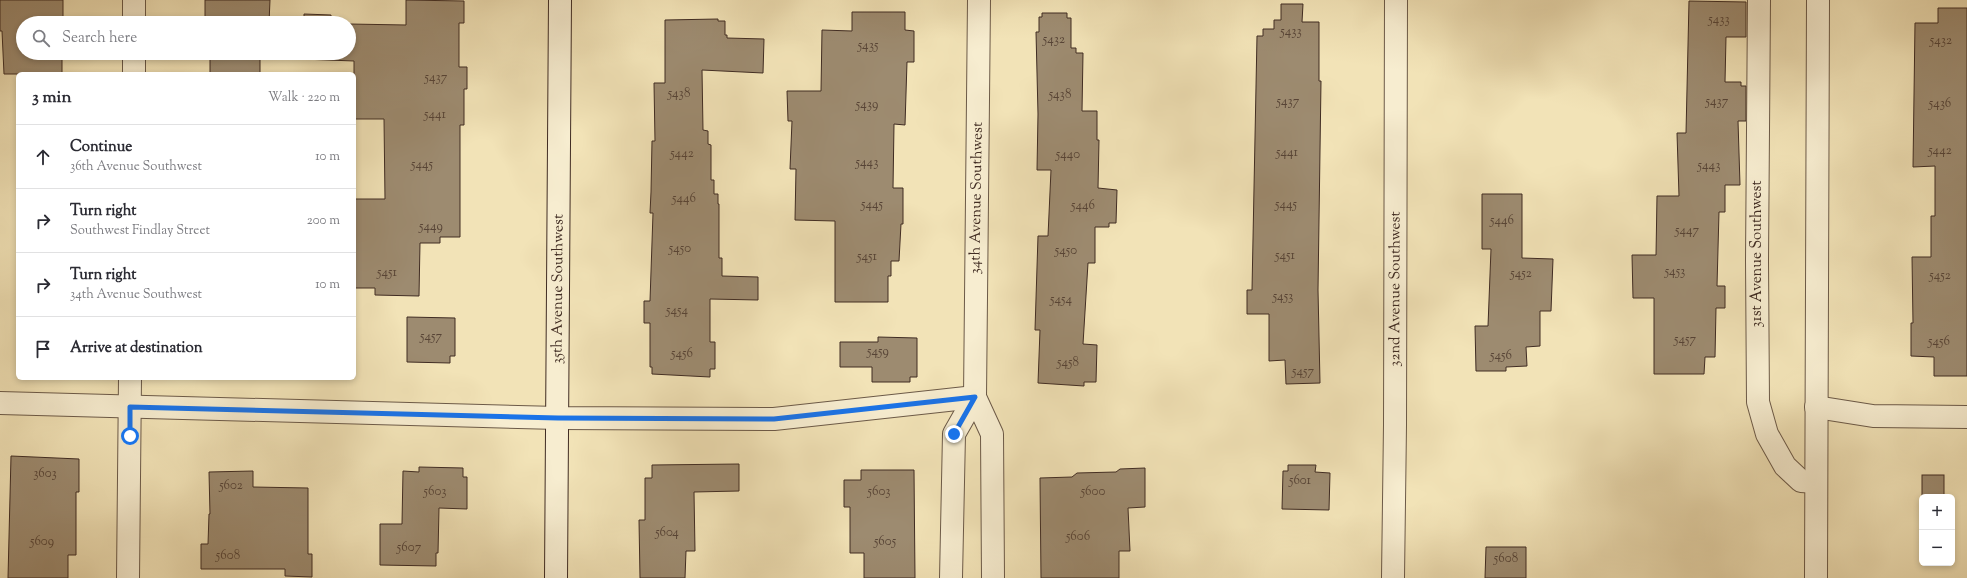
<!DOCTYPE html>
<html lang="en">
<head>
<meta charset="utf-8">
<style>
	:root { --surface:#fff; --page:#f2f2f3; --text:#2b2b33; --muted:#7c7c81; --line:#e1e1e2 }
	body { margin:0; font-family:"Sorts Mill Goudy",serif; background:var(--page); color:var(--text) }
	.controls { position:absolute; right:12px; bottom:12px; display:grid; overflow:hidden; border-radius:6px; box-shadow:0 2px 6px #0003 }
	.controls button { width:36px; height:36px; display:grid; place-items:center; padding:0; border:0; border-bottom:1px solid var(--line); background:var(--surface); color:var(--text); font:20px sans-serif }
	.stop { position:absolute; width:12px; height:12px; margin:-9px; border:3px solid #1a73e8; border-radius:50%; background:#fff }
	.stop.end { background:#1a73e8; border-color:#fff; box-shadow:0 1px 4px #0008 }
	.list { margin:0; padding:0; list-style:none }
	h2 { display:flex; justify-content:space-between; align-items:center; height:52px; margin:0; padding:0 16px; font-size:17px }
	h2 small { font-size:13px; font-weight:400; color:var(--muted) }
	.list li { display:grid; grid-template-columns:26px 1fr auto; gap:12px; align-items:center; box-sizing:border-box; height:64px; padding:0 16px; border-top:1px solid var(--line) }
	.list b { display:block; font-size:15px; white-space:nowrap }
	.list p { margin:0; font-size:13px; white-space:nowrap; color:var(--muted) }
	.list em { font-size:13px; font-style:normal; color:var(--muted) }
	.icon { flex:none; width:22px; height:22px; fill:none; stroke:currentColor; stroke-width:2; stroke-linecap:round; stroke-linejoin:round }
	.map { position:relative; flex:none; width:1967px; height:578px; overflow:hidden }
	.search { position:absolute; background:var(--surface); box-shadow:0 2px 6px #0003; left:16px; top:16px; width:340px; height:44px; display:flex; align-items:center; gap:10px; box-sizing:border-box; padding:0 14px; border-radius:22px; color:var(--muted); font-size:15px }
	.panel { position:absolute; background:var(--surface); box-shadow:0 2px 6px #0003; left:16px; top:72px; width:340px; height:308px; border-radius:6px }
	.map>svg:first-child { display:block }
</style>
</head>
<body>
<div class="map">
<svg width="1967" height="578" viewBox="0 0 1967 578">
	<rect width="100%" height="100%" fill="#f2e3b7"/>
	<filter id="stains"><feTurbulence type="fractalNoise" baseFrequency=".005" numOctaves="4"/><feColorMatrix values="0 0 0 0 .2 0 0 0 0 .09 0 0 0 0 .02 0 0 0 .5 -.17"/></filter>
	<radialGradient id="worn" r=".72"><stop offset=".6" stop-color="#630" stop-opacity="0"/><stop offset="1" stop-color="#630" stop-opacity=".3"/></radialGradient>
	<g fill="#9d8b70" stroke="#402c23">
		<polygon points="0,0 63,0 63,23 23,23 23,53 62,53 62,74 4,74 2,31 0,31"/>
		<polygon points="205,0 270,0 269,23 205,23"/>
		<polygon points="406,0 464,1 464,23 459,23 459,67 467,67 467,89 464,89 464,125 460,125 460,237 440,237 440,243 420,243 419,296 375,295 375,288 354,288 354,199 385,199 384,119 354,119 354,61 302,59 302,53 349,53 349,24 406,25"/>
		<polygon points="1689,1 1746,2 1746,37 1726,37 1725,82 1741,82 1741,86 1746,86 1746,121 1738,121 1740,185 1725,185 1725,212 1719,212 1717,286 1725,286 1725,308 1716,308 1715,357 1705,357 1704,374 1654,374 1654,298 1633,298 1632,255 1656,255 1657,196 1679,196 1677,133 1686,133"/>
		<polygon points="1281,4 1303,4 1302,22 1319,22 1319,81 1321,81 1318,290 1320,383 1286,384 1285,360 1269,361 1269,314 1247,314 1247,290 1252,290 1257,36 1263,36 1263,29 1274,29 1274,20 1281,20"/>
		<polygon points="1938,8 1967,8 1967,376 1934,376 1934,357 1911,356 1911,323 1913,323 1912,257 1931,257 1931,216 1935,216 1935,166 1913,167 1915,23 1938,23"/>
		<polygon points="852,12 905,12 905,30 914,31 914,62 907,62 905,125 894,124 893,188 903,188 903,224 901,224 899,261 891,261 891,276 888,276 888,302 835,302 835,221 795,220 796,169 790,169 792,121 788,121 787,91 821,91 822,30 852,31"/>
		<polygon points="1042,13 1067,13 1067,18 1071,18 1071,48 1076,48 1076,53 1083,53 1082,111 1097,111 1097,140 1099,140 1098,188 1117,190 1116,223 1109,223 1109,227 1095,227 1095,263 1088,263 1083,344 1097,345 1096,382 1084,382 1084,386 1038,383 1040,330 1035,330 1038,236 1048,236 1051,170 1037,170 1038,114 1036,32 1039,32 1039,17 1042,17"/>
		<polygon points="304,14 331,15 331,23 304,23"/>
		<polygon points="718,19 718,21 725,21 725,35 727,35 727,38 764,39 763,73 702,70 703,130 708,131 708,144 711,145 711,180 714,180 714,194 718,194 718,204 719,204 719,258 722,258 722,276 758,277 758,300 710,299 710,342 715,342 715,369 710,369 710,377 652,374 652,367 650,367 650,323 644,323 644,301 650,301 653,213 650,213 651,192 652,141 655,141 654,83 665,83 665,20"/>
		<rect x="210" y="53" width="50" height="21"/>
		<polygon points="1482,194 1522,194 1522,258 1553,259 1551,311 1540,311 1540,346 1526,347 1527,366 1506,367 1506,371 1476,371 1475,326 1488,326 1491,249 1482,249"/>
		<polygon points="407,317 455,318 455,356 450,356 450,363 407,362"/>
		<polygon points="878,337 917,338 917,377 910,377 910,382 872,382 872,367 840,367 840,342 878,342"/>
		<polygon points="11,456 79,459 79,492 76,492 76,555 68,555 68,578 8,578"/>
		<polygon points="739,464 739,491 694,492 695,551 686,551 685,578 640,578 639,520 645,520 645,478 652,478 652,465"/>
		<polygon points="1288,465 1316,465 1315,472 1330,473 1329,510 1282,509 1283,471 1288,471"/>
		<polygon points="419,467 463,468 463,477 467,477 467,509 439,508 438,553 436,553 436,566 380,565 380,524 402,524 403,471 419,472"/>
		<polygon points="1145,468 1145,507 1128,508 1130,551 1119,551 1119,578 1041,578 1040,478 1072,477 1077,473 1116,472 1120,469"/>
		<polygon points="861,470 914,470 915,578 864,578 864,553 850,553 850,507 844,507 844,480 861,480"/>
		<polygon points="253,471 253,487 308,488 308,554 312,554 312,577 285,576 285,569 201,569 201,544 208,544 209,514 210,514 209,472"/>
		<rect x="1922" y="475" width="22" height="22"/>
		<polygon points="1486,547 1526,547 1526,578 1485,578"/>
	</g>
	<g fill="none" stroke-linecap="round" stroke-linejoin="round">
		<g stroke="#6c5a48" stroke-width="24">
			<g id="street">
				<polyline points="979,0 975,397 992,434 993,578"/>
				<polyline points="1759,0 1757,261 1758,402 1767,434 1785,466 1801,481 1816,482"/>
				<polyline points="134,23 134,0"/>
				<polyline points="134,74 134,53"/>
				<polyline points="0,403 558,418 774,419 975,397"/>
				<polyline points="1816,407 1873,416 1967,417"/>
				<polyline points="128,578 130,378"/>
				<polyline points="951,578 954,434 975,397"/>
				<path id="s1" d="M1393,578L1395,425L1396,0"/>
				<polyline points="1816,578 1818,0"/>
			</g>
		</g>
		<g stroke="#402c23" stroke-width="24">
			<g id="secondary">
				<path id="s2" d="M556,578L560,0"/>
			</g>
		</g>
		<use href="#street" stroke="#f7edd0" stroke-width="22"/>
		<use href="#secondary" stroke="#f7edd0" stroke-width="22"/>
	</g>
	<g fill="none" stroke-linecap="round" stroke-linejoin="round">
		<polyline stroke="#1a73e8" stroke-width="5" points="130,436 130,407 558,418 774,419 975,397 954,434"/>
	</g>
	<g text-anchor="middle" dominant-baseline="central" stroke-width="3" stroke-linejoin="round" paint-order="stroke">
		<g font-size="13" fill="#574436">
			<text x="1719" y="20">5433</text>
			<text x="1291" y="32">5433</text>
			<text x="1054" y="40">5432</text>
			<text x="1941" y="41">5432</text>
			<text x="868" y="46">5435</text>
			<text x="436" y="78">5437</text>
			<text x="679" y="94">5438</text>
			<text x="1060" y="95">5438</text>
			<text x="1288" y="102">5437</text>
			<text x="1717" y="102">5437</text>
			<text x="1940" y="104">5436</text>
			<text x="867" y="105">5439</text>
			<text x="435" y="115">5441</text>
			<text x="1940" y="151">5442</text>
			<text x="1287" y="153">5441</text>
			<text x="682" y="154">5442</text>
			<text x="1068" y="155">5440</text>
			<text x="867" y="163">5443</text>
			<text x="422" y="165">5445</text>
			<text x="1709" y="166">5443</text>
			<text x="684" y="199">5446</text>
			<text x="872" y="205">5445</text>
			<text x="1286" y="205">5445</text>
			<text x="1083" y="206">5446</text>
			<text x="1502" y="221">5446</text>
			<text x="431" y="227">5449</text>
			<text x="1687" y="231">5447</text>
			<text x="680" y="249">5450</text>
			<text x="1066" y="251">5450</text>
			<text x="1285" y="256">5451</text>
			<text x="867" y="257">5451</text>
			<text x="1675" y="272">5453</text>
			<text x="387" y="273">5451</text>
			<text x="1521" y="274">5452</text>
			<text x="1940" y="276">5452</text>
			<text x="1283" y="297">5453</text>
			<text x="1061" y="300">5454</text>
			<text x="677" y="311">5454</text>
			<text x="431" y="337">5457</text>
			<text x="1685" y="340">5457</text>
			<text x="1939" y="342">5456</text>
			<text x="878" y="352">5459</text>
			<text x="682" y="354">5456</text>
			<text x="1501" y="356">5456</text>
			<text x="1068" y="363">5458</text>
			<text x="1303" y="372">5457</text>
			<text x="45" y="474">3603</text>
			<text x="1300" y="481">5601</text>
			<text x="231" y="486">5602</text>
			<text x="435" y="492">5603</text>
			<text x="879" y="492">5603</text>
			<text x="1093" y="492">5600</text>
			<text x="667" y="533">5604</text>
			<text x="1078" y="537">5606</text>
			<text x="42" y="542">5609</text>
			<text x="885" y="542">5605</text>
			<text x="409" y="548">5607</text>
			<text x="228" y="556">5608</text>
			<text x="1506" y="559">5608</text>
		</g>
		<g font-size="15" fill="#402c23" stroke="#f7edd0">
			<text transform="translate(977 198) rotate(-89)">34th Avenue Southwest</text>
			<text transform="translate(1757 254) rotate(-90)">31st Avenue Southwest</text>
			<text stroke="none"><textPath href="#s2" startOffset="289">35th Avenue Southwest</textPath></text>
			<text stroke="none"><textPath href="#s1" startOffset="289">32nd Avenue Southwest</textPath></text>
		</g>
	</g>
	<rect width="100%" height="100%" filter="url(#stains)"/>
	<rect width="100%" height="100%" fill="url(#worn)"/>
</svg>
<div class="controls">
<button>+</button>
<button>−</button>
</div>
<div class="stop" style="left:130px;top:436px"></div>
<div class="stop end" style="left:954px;top:434px"></div>
<div class="search"><svg class="icon" aria-label="search" viewBox="0 0 24 24"><circle cx="10" cy="10" r="6"/><path d="M15 15l6 6"/></svg>Search here</div>
<section class="panel">
<h2>3 min<small>Walk · 220 m</small></h2>
<ul class="list">
<li><svg class="icon" aria-label="ahead" viewBox="0 0 24 24"><path d="M12 20V5M6 11l6-6 6 6"/></svg><div><b>Continue</b><p>36th Avenue Southwest</p></div><em>10 m</em></li>
<li><svg class="icon" aria-label="right" viewBox="0 0 24 24"><path d="M7 20v-9h11M14 6l5 5-5 5"/></svg><div><b>Turn right</b><p>Southwest Findlay Street</p></div><em>200 m</em></li>
<li><svg class="icon" aria-label="right" viewBox="0 0 24 24"><path d="M7 20v-9h11M14 6l5 5-5 5"/></svg><div><b>Turn right</b><p>34th Avenue Southwest</p></div><em>10 m</em></li>
<li><svg class="icon" aria-label="arrive" viewBox="0 0 24 24"><path d="M6 21V4h12l-3 4 3 4H6"/></svg><div><b>Arrive at destination</b></div></li>
</ul>
</section>
</div>
</body>
</html>
